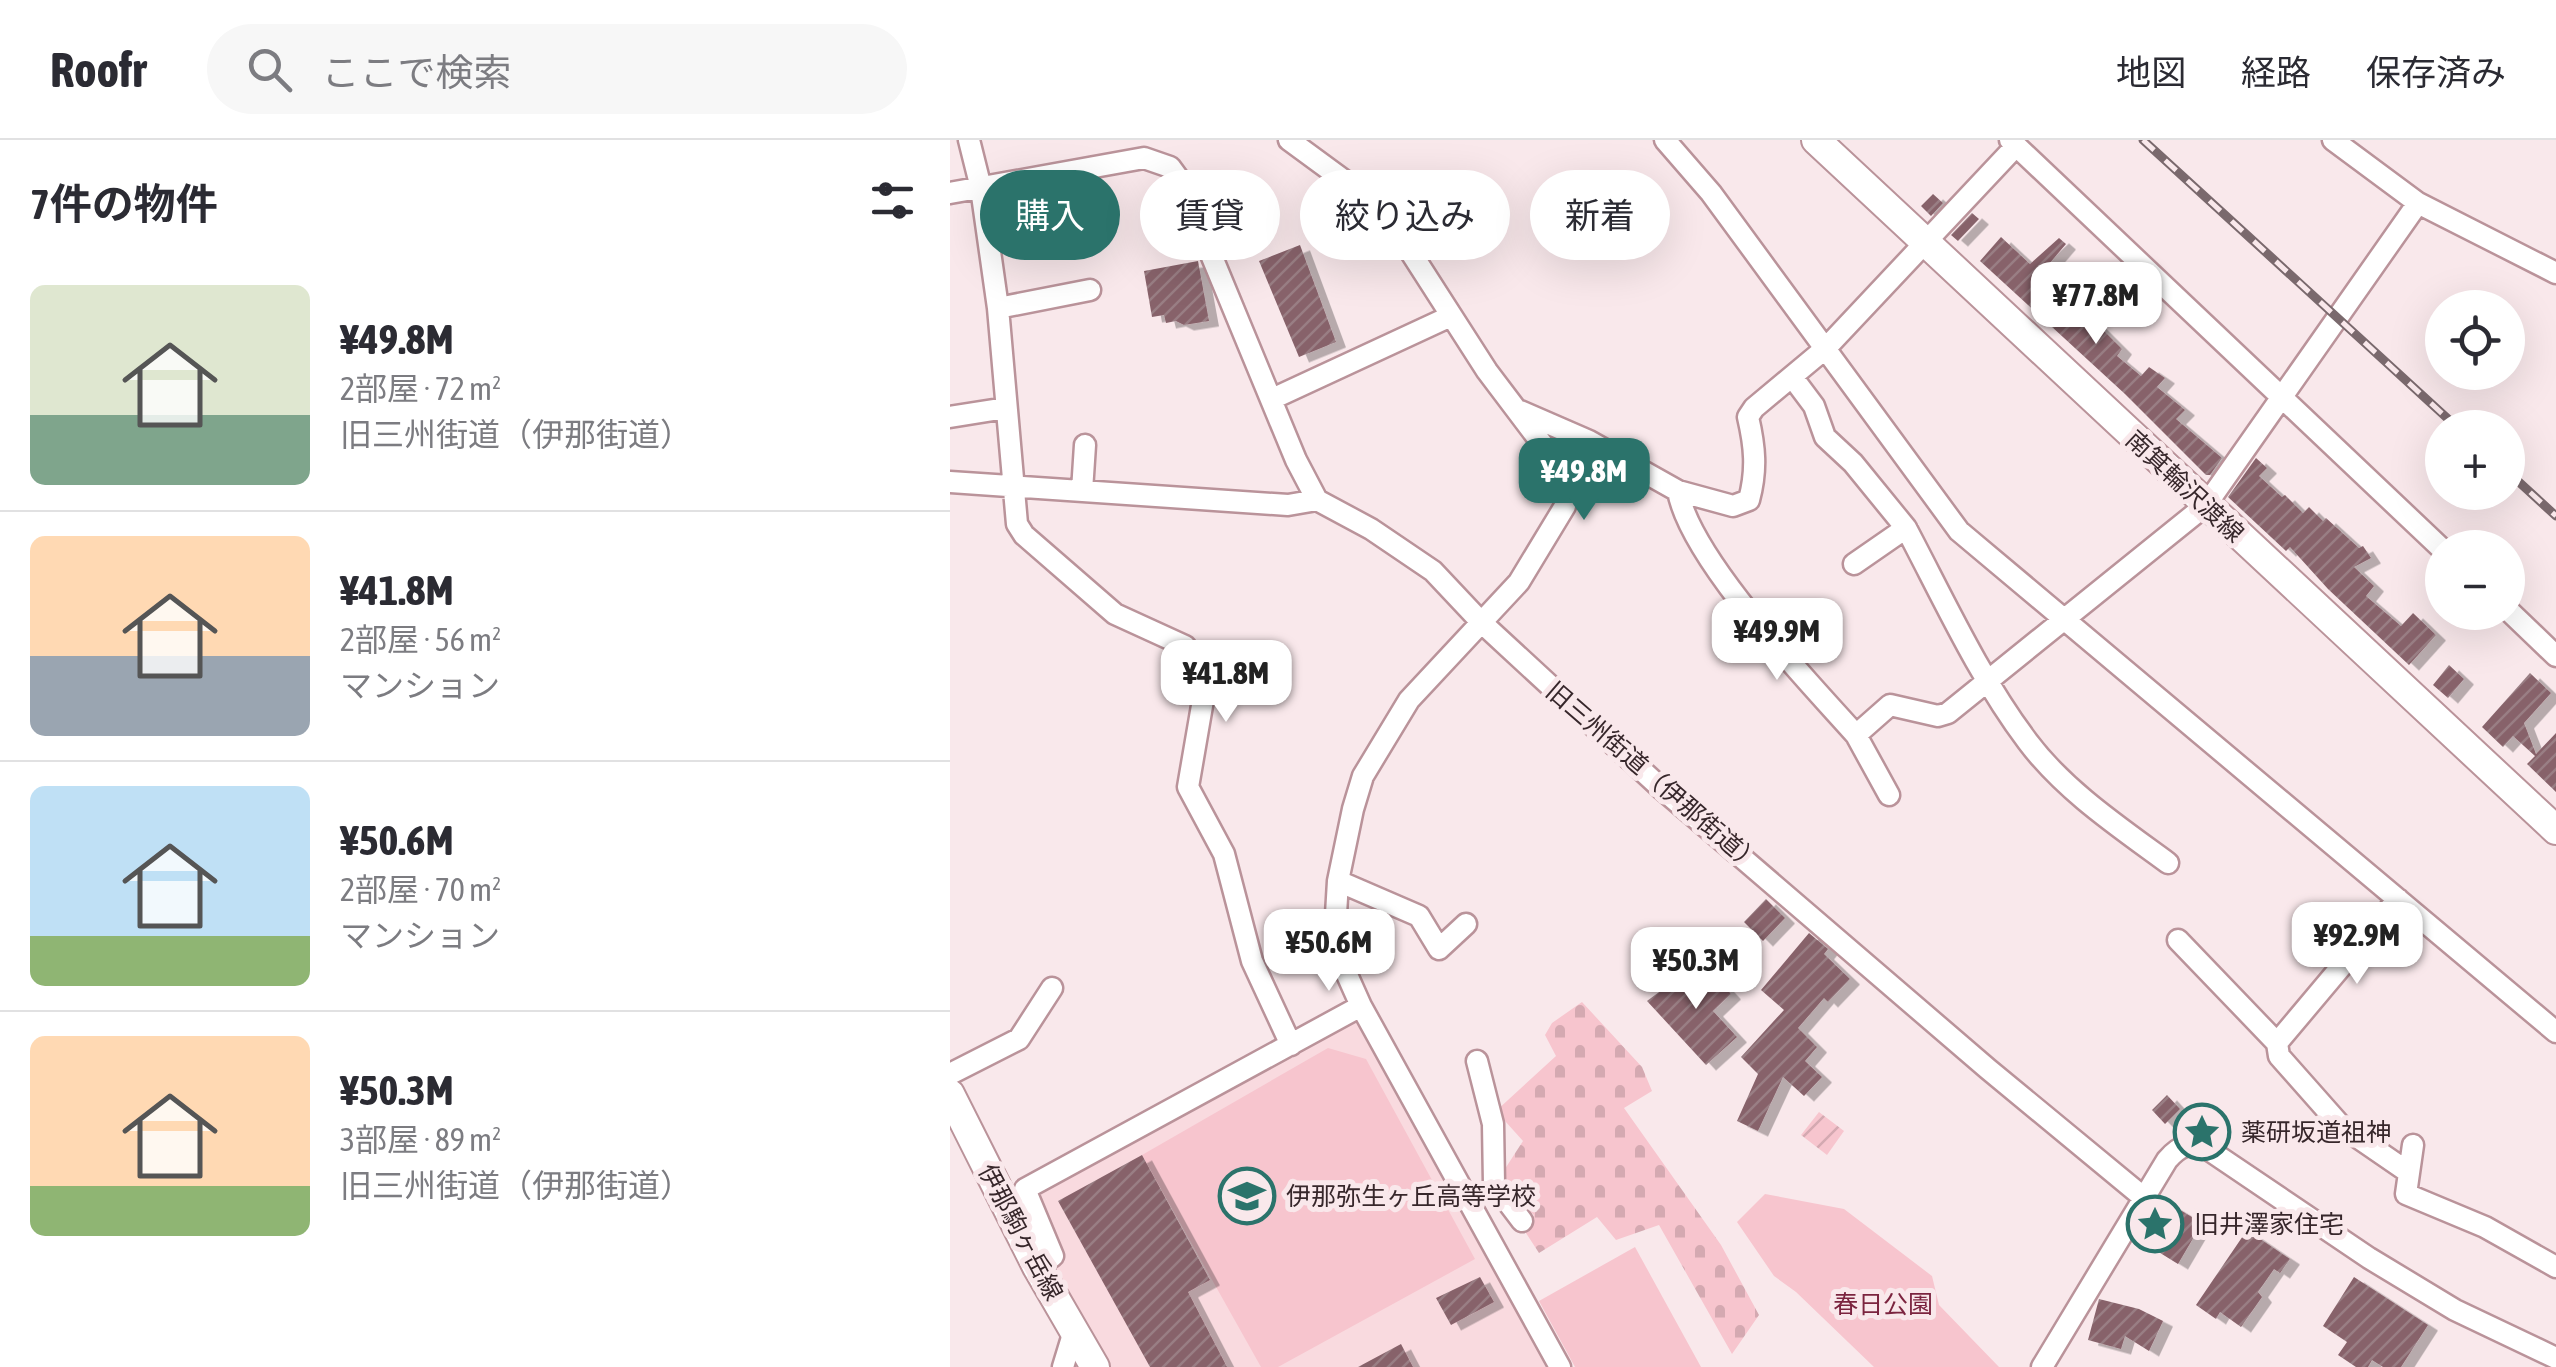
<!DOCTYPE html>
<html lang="ja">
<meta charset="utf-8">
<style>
:root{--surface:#fff;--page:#f7f7f7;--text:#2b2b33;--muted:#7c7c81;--line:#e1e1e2;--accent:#2b736b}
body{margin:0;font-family:"Asap Condensed","Noto Sans JP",sans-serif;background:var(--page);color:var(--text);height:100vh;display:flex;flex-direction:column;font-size:38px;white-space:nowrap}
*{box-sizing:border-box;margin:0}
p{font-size:32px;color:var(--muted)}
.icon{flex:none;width:55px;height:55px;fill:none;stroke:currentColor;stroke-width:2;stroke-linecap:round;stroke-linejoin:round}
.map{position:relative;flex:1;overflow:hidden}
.sheet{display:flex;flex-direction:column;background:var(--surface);width:950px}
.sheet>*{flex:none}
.top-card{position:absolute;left:30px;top:30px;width:950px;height:90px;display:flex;gap:20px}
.tools{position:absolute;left:1475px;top:150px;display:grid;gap:20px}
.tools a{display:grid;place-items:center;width:100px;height:100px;border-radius:50%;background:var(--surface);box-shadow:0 10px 40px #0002;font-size:50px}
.price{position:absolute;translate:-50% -85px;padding:0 22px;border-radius:20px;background:#fff;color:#222;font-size:32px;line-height:65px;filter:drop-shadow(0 2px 5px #0008)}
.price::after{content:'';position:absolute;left:50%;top:60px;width:30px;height:22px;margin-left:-15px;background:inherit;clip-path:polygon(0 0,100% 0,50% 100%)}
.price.on{background:var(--accent);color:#fff}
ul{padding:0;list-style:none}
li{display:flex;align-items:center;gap:30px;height:250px;padding:0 30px}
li+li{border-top:2px solid var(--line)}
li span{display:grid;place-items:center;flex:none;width:280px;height:200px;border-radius:15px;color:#555}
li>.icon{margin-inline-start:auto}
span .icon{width:120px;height:120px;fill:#fffc;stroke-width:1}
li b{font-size:42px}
h2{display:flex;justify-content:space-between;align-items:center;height:120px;padding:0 30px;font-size:42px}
.tag{padding:0 35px;border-radius:45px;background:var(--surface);box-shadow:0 10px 40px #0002;font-size:35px;line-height:90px}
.tag.on{background:var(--accent);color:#fff}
header{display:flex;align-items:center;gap:60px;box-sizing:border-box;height:140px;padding:0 50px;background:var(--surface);border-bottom:2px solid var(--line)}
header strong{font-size:48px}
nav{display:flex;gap:55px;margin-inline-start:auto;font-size:35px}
.search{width:700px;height:90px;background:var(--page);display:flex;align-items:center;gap:25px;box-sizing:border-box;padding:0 35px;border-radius:55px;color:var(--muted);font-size:38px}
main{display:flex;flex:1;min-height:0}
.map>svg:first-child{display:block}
.built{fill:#f9dadf}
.cemetery{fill:url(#cemetery-stones)}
.park{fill:#f7c5ce}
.garden{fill:url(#garden-furrows)}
.building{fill:url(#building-hatch);filter:url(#shadow)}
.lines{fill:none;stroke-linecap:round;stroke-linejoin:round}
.minor-casing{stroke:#ba939a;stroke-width:25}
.secondary-casing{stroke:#ba939a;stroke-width:32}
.minor{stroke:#fff;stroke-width:20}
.secondary{stroke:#fff;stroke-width:28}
.rail-casing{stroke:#7a696d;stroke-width:9}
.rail{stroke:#f9e8eb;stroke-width:5;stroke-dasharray:15;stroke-linecap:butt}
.labels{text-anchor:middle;stroke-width:10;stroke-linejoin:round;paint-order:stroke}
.street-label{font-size:25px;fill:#37272b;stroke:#f9e8eb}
.poi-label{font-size:25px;fill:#37272b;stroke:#f9e8eb;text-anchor:start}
.park-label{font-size:25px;fill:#7b243f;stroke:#f9e8eb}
</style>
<header>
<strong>Roofr</strong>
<div class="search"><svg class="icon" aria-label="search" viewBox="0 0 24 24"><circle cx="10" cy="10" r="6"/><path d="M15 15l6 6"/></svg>ここで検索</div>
<nav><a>地図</a><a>経路</a><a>保存済み</a></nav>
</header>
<main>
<section class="sheet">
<h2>7件の物件<svg class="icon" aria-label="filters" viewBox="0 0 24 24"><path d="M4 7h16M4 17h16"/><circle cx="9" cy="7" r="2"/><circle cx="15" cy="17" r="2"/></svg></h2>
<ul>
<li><span style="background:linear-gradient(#dfe7d0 65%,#7fa58c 0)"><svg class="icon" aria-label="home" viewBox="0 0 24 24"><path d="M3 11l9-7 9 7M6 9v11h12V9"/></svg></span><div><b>¥49.8M</b><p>2部屋 · 72 m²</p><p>旧三州街道（伊那街道）</p></div></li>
<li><span style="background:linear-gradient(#ffd9b3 60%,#9aa5b1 0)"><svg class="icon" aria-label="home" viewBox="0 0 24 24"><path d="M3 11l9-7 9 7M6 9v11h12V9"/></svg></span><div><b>¥41.8M</b><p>2部屋 · 56 m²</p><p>マンション</p></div></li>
<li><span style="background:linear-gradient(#bfe0f5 75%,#8fb573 0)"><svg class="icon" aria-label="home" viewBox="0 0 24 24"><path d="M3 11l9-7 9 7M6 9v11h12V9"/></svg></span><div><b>¥50.6M</b><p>2部屋 · 70 m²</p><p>マンション</p></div></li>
<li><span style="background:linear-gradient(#ffd9b3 75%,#8fb573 0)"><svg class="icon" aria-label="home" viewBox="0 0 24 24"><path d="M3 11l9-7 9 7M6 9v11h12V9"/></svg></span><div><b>¥50.3M</b><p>3部屋 · 89 m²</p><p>旧三州街道（伊那街道）</p></div></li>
</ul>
</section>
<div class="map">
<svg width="1606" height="1227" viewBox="0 0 1606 1227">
<defs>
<pattern id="cemetery-stones" width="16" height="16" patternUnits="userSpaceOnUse" patternTransform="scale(2.5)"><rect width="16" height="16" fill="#f7c5ce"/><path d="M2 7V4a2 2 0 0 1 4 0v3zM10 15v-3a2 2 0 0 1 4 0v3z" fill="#d4a9b1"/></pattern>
<pattern id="garden-furrows" width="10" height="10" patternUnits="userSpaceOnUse" patternTransform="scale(2.5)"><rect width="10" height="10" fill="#f7c5ce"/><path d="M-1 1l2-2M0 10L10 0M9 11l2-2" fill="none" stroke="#d4a9b1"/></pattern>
<pattern id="building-hatch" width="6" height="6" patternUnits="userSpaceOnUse" patternTransform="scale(2.5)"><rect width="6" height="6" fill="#87626a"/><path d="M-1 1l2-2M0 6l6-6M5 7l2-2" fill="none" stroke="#997e84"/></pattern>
<filter id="shadow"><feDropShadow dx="10" dy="5.5" stdDeviation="0" flood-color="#0004"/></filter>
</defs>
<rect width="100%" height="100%" fill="#f9e8eb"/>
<path class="built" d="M404 876 604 1227H160L104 1125 82 1050Z"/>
<path class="cemetery" d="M632 862 692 927 702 951 674 968 771 1105 809 1175 782 1214 709 1085 666 1100 647 1077 589 1113 574 1090 584 1075 557 1050 560 1044 551 1035 573 1001 546 971 606 916 595 895 602 883Z"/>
<path class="park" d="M378 908 416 919 525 1119 328 1227H311L192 1015Z
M815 1054 894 1069 982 1136 989 1165 1049 1227H924L846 1152 824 1136 787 1082Z
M685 1107 751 1227H625L589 1161Z"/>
<path class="garden" d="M869 972 894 991 877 1015 851 995Z"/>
<path class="building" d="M983 54 993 63 981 76 971 66Z
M1022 73 1029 79 1008 101 1001 95Z
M1051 97 1080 124 1109 98 1116 104 1093 131 1104 146 1098 153 1139 190 1146 183 1172 209 1167 216 1191 236 1199 227 1215 238 1207 247 1235 270 1226 279 1272 318 1260 335H1256L1175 254 1030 121Z
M350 105 386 202 349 217 309 121Z
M248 121 259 181 234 185 226 181 216 183 214 175 202 177 194 131Z
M1306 318 1317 328 1309 336 1332 357 1335 355 1353 373 1359 367 1373 381 1376 378 1409 408 1413 406 1421 418 1404 427 1424 446 1416 456 1451 486 1463 473 1486 495 1459 525 1378 449 1340 407 1336 411 1278 357Z
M1499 525 1514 539 1498 558 1483 545Z
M1580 533 1601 553 1574 583 1586 614 1606 593V652L1577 624 1585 616 1563 596 1553 607 1532 587Z
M816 759 835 778 813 801 794 782Z
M859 793 878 809 874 814 900 839 878 862 874 858 848 888 867 907 855 921 872 937 854 956 833 937 808 991 787 981 808 934 791 917 834 870 811 850Z
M754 824 781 854 763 871 787 897 756 925 697 861 744 826Z
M1217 955 1230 969 1215 984 1202 970Z
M192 1015 260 1140 238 1152 277 1227H200L108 1061Z
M1210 1058 1252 1083 1228 1124 1186 1098Z
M1297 1090 1340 1119 1330 1133 1324 1129 1308 1152 1312 1157 1291 1187 1270 1172 1266 1179 1246 1165Z
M530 1137 544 1162 501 1185 486 1158Z
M1404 1137 1478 1185 1451 1227H1433L1422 1220 1418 1227H1406L1388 1215 1397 1202 1373 1186Z
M1149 1159 1189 1169 1213 1181 1199 1211 1175 1196 1171 1209 1138 1200Z
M451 1204 463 1227H408Z"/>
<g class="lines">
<g class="minor-casing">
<path id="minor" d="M19 0 31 48 48 168 67 384 74 395 165 474 235 506 245 521 252 537 253 560 238 647 274 714 302 821 341 905
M339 0 433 69 537 231 599 313 617 351 615 366 569 442 459 560 413 636 403 669 388 741 385 791 390 819 411 866 610 1227
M715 0 761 53 1009 391 1606 892
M1060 0 1492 409
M1383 0 1468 63 1606 133
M0 53 194 18 220 27 231 42 346 320 367 360 421 389 483 431 531 482 712 649 1038 929 1193 1057
M48 168 140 150
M843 238 864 266 875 297 903 323 956 388
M322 259 501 176
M570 271 639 301 728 351C740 419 857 540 906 595L940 565 988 576 998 573 1256 365 1468 63
M0 277 56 268
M0 342 338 365 367 360
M132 351 135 305
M728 351 783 366 799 360C807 330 805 307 798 277L804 268 876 208 1066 6
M904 424 956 388C994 460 1029 537 1078 602 1115 651 1169 687 1218 723
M1558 470 1606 516
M906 595 939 655
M388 741 469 776 489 809 516 784
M1228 800 1327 903 1329 916 1391 986 1458 1032
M1327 903 1448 759
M527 921 543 984 544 1044 572 1081
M0 934 69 899 102 848
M1463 1005 1456 1054 1535 1087 1606 1127
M87 1127 103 1116 75 1049 411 866
M113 1227 124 1191
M1092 1227 1217 1020C1230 1005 1240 1001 1259 1010L1419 1118 1505 1170 1606 1218"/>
</g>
<g class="secondary-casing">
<path id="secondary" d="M866 0 1606 690
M0 954 87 1127 145 1227"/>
</g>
<use href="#minor" class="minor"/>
<use href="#secondary" class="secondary"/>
<g class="rail-casing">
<path id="rail" d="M1193 0 1508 288
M1558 332 1606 376"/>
</g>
<use href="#rail" class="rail"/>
</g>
<defs>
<g id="sight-ring" transform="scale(2.875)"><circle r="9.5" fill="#f9e8eb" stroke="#2b736b" stroke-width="1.5"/><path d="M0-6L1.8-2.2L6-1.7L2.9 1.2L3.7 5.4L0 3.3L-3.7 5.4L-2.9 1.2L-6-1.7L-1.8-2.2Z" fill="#2b736b"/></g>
<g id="school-ring" transform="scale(2.875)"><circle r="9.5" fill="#f9e8eb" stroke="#2b736b" stroke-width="1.5"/><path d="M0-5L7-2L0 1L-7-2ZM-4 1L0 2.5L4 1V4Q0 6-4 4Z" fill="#2b736b"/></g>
</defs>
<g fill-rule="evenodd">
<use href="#sight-ring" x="1252" y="992"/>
<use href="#school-ring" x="297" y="1056"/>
<use href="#sight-ring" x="1205" y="1084"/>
</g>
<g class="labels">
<g class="street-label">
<text transform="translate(1235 346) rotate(43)" y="9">南箕輪沢渡線</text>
<text transform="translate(704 637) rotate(41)" y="9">旧三州街道（伊那街道）</text>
<text transform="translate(71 1092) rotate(62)" y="9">伊那駒ヶ岳線</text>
</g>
<g class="poi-label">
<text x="1291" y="1001">薬研坂道祖神</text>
<text x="336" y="1065">伊那弥生ヶ丘高等学校</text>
<text x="1244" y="1093">旧井澤家住宅</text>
</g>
<g class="park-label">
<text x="933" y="1173">春日公園</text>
</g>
</g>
</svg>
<div class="tools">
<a><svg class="icon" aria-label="locate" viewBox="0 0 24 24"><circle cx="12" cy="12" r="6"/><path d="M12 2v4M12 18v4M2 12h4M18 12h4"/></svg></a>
<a>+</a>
<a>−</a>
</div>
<b class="price" style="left:1146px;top:207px">¥77.8M</b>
<b class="price on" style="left:634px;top:383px">¥49.8M</b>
<b class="price" style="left:827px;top:543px">¥49.9M</b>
<b class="price" style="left:276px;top:585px">¥41.8M</b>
<b class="price" style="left:1407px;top:847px">¥92.9M</b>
<b class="price" style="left:379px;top:854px">¥50.6M</b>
<b class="price" style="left:746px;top:872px">¥50.3M</b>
<div class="top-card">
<a class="tag on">購入</a>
<a class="tag">賃貸</a>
<a class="tag">絞り込み</a>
<a class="tag">新着</a>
</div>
</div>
</main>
